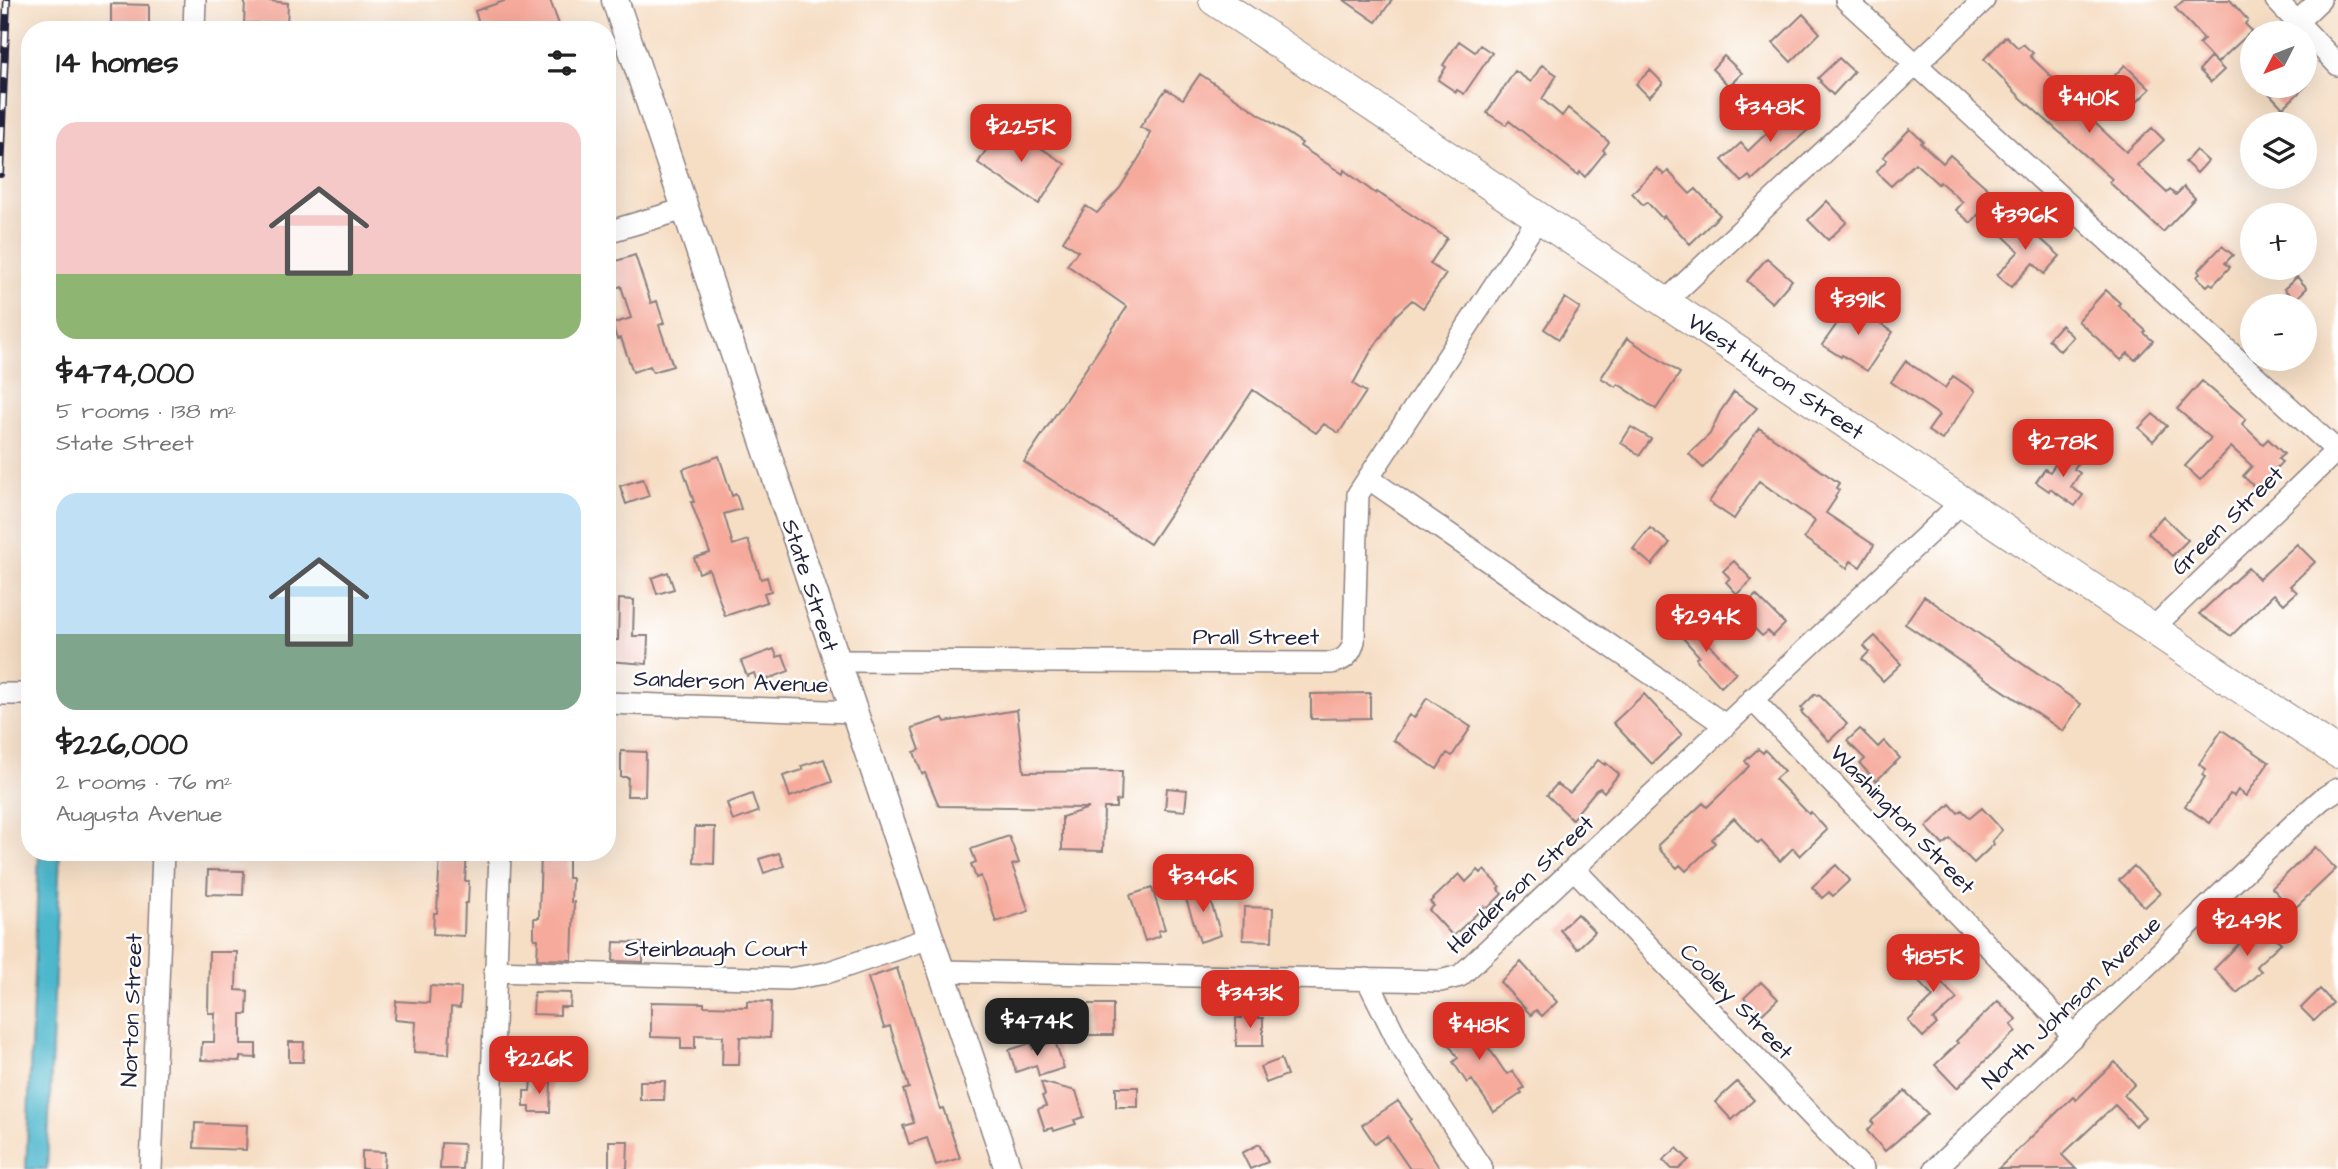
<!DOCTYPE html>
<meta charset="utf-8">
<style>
:root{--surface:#fff;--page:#f6f6f6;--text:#222;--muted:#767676;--accent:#d93025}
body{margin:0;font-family:"Architects Daughter",sans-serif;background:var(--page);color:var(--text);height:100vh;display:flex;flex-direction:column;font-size:26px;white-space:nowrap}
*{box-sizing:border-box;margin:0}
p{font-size:23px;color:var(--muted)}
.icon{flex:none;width:38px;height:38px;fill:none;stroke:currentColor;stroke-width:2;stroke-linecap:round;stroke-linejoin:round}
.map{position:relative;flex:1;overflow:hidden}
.details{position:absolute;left:21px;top:21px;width:595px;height:840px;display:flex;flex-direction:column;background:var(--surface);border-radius:28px;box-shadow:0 7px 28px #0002}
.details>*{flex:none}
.needle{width:46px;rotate:228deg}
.fabs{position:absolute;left:2240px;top:21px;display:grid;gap:14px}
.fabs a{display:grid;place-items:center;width:77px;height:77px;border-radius:50%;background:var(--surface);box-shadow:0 7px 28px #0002;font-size:35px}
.price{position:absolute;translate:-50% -60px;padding:0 16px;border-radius:14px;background:var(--accent);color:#fff;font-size:23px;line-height:46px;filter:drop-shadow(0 2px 4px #0008)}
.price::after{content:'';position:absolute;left:50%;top:42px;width:21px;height:16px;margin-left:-10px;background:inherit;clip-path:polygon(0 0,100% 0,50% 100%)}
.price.active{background:#222;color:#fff}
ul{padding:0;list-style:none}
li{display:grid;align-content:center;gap:14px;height:371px;padding:0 35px}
li span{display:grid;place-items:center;height:217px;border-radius:21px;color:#555}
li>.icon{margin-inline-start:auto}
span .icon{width:126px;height:126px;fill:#fffc;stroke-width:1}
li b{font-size:30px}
h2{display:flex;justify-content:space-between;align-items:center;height:84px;padding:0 35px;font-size:30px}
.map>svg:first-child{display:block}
.water{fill:#4eb7cc;stroke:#386c84;stroke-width:2}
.building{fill:#f6aa9b}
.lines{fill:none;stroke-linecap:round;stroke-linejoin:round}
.minor-casing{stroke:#8c8080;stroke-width:24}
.major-casing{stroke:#8c8080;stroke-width:29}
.highway-casing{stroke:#8c8080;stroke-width:32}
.minor{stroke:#fff;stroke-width:21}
.major{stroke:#fff;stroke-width:26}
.highway{stroke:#fff;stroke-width:30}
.rail-casing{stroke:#22223b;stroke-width:8}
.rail{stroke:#fff;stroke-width:5;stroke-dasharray:16;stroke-linecap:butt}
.labels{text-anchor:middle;stroke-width:5;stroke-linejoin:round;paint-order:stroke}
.street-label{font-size:23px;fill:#22223b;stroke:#fff}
</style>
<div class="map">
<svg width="2338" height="1169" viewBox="0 0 2338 1169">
<rect width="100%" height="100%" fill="#fff"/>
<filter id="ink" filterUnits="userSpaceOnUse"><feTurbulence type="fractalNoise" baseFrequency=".0143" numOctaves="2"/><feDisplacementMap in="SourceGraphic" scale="14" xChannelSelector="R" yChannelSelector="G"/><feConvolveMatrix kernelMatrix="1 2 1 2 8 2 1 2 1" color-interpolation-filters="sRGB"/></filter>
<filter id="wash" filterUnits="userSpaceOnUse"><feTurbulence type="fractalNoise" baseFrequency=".00686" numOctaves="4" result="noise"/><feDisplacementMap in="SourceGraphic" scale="28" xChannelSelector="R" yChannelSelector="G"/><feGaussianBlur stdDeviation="1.57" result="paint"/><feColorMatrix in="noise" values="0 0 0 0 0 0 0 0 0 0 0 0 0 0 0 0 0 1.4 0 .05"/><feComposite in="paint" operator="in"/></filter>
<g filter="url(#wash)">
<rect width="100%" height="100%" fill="#f6dec5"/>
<path class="water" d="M39 852H60L47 1169H26Z"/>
<g id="blocks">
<path class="building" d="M260 0 288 3 287 25 275 24V30H257L258 23H244L245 1Z
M507 0H550L561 30H481L475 11Z
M1344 0H1392L1376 22Z
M2184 0H2230L2248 20 2245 24 2252 31 2217 63 2199 44 2204 39 2175 8Z
M111 4 149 5V30L111 29Z
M1803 14 1820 33 1791 62 1773 43Z
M2006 36 2018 48 2023 44 2033 53 2030 56 2056 81 2053 84 2126 152 2152 128 2164 140 2137 165 2167 193 2170 190 2176 195 2184 187 2195 198 2163 232 2109 182 2112 179 2020 97 1984 59Z
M1459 41 1475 52 1480 45 1492 53 1464 94 1457 90 1456 92 1438 80 1446 67 1443 65Z
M1724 56 1742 73 1729 86 1712 69Z
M2211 57 2224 70 2211 82 2199 70Z
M1839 58 1854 72 1833 95 1820 82 1821 81 1818 78Z
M1542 65 1557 75 1542 99 1562 116 1568 108 1609 142 1603 150 1605 152 1585 177 1580 172 1578 175 1509 121 1506 125 1487 113 1515 71 1531 82Z
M2125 65 2150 89 2137 102 2126 92 2129 89 2115 75Z
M1650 70 1663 83 1649 97 1636 84Z
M1200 74 1302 143 1300 146 1343 174 1344 170 1376 194 1377 192 1447 238 1430 264 1446 274 1423 308 1412 300 1395 316 1370 353 1353 384 1366 392 1339 433 1324 424 1316 433 1253 390 1150 544 1024 462 1127 307 1067 265 1078 251 1063 241 1086 206 1097 213 1120 188 1142 153 1150 132 1140 127 1166 89 1183 99Z
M2262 86H2306L2283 108Z
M1799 102 1818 121 1752 180 1749 176 1742 182 1722 160 1741 143 1748 151Z
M1003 123 1065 164 1039 204 978 163Z
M1910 129 1923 141 1921 143 1943 163 1950 155 1995 195 1971 223 1956 210 1963 202 1940 182 1938 184 1915 163 1891 186 1876 172 1887 160 1883 157Z
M2196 150 2208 161 2197 173 2185 162Z
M1657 168 1664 175 1668 171 1690 194 1696 189 1720 215 1690 244 1664 216 1662 218 1647 202 1643 205 1632 193Z
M1827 201 1847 222 1828 240 1808 220Z
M2015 216 2060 256 2044 274 2033 263 2011 287 1997 275 2019 251 2000 233Z
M2222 246 2233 255 2225 263 2230 267 2213 285 2210 283 2207 286 2197 277 2200 273 2198 271Z
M635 255 651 303 657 301 659 308 664 323 659 325 673 366 653 372 650 366 633 372 621 338 617 339 612 324 631 318 621 286 607 291V264Z
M1767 258 1792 280 1772 303 1747 281Z
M2297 277 2307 288 2295 300 2284 289Z
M2106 290 2120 303 2118 305 2146 331 2144 333 2153 341 2135 360 2128 353 2121 360 2078 321Z
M1565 298 1580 308 1559 339 1544 329Z
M1853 301 1867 310 1865 313 1893 332 1867 371 1842 355 1841 357 1822 345Z
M2061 325 2073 337 2060 351 2048 339Z
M1627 338 1680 373 1656 409 1618 384 1616 387 1601 378Z
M1906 361 1945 388 1953 376 1975 391 1942 440 1928 431 1939 415 1891 382Z
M2202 381 2246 419 2242 424 2263 444 2268 439 2284 454 2278 459 2282 462 2257 489 2243 476 2252 466 2231 447 2200 480 2185 466 2211 438 2177 409Z
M1734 392 1757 408 1703 468 1689 454 1710 434 1720 412Z
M2153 414 2167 426 2153 441 2139 428Z
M1631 427 1651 439 1640 455 1621 443Z
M1759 428 1839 483 1836 488 1839 490 1835 497 1836 498 1826 513 1874 545 1860 567 1851 561 1847 568 1804 538 1815 521 1759 481 1734 519 1709 502Z
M2069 452 2080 460 2074 469 2080 473 2071 487 2083 495 2075 506 2050 489 2049 491 2036 482 2045 469 2050 472 2059 459 2062 461Z
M719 456 732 496 736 494 741 509 724 514 733 545 748 540 761 579 767 577 771 591 764 593 767 602 725 616 709 569 699 573 694 558 710 553 691 502H694L683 469Z
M643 479 649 496 626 504 620 486Z
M2163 516 2188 540 2172 556 2148 533Z
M1650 528 1670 543 1652 565 1633 549Z
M2297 544 2315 562 2290 586 2297 592 2284 604 2274 594 2231 636 2199 614 2248 568 2259 579Z
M1734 561 1752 580 1737 594 1726 582 1730 578 1723 571Z
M668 572 674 589 657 594 652 578Z
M1756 595 1785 624 1773 636 1768 631 1762 636 1741 615 1747 609 1744 606Z
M1924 596 2081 704 2063 731 1905 624Z
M619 599 634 600 633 636H648L647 664 607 661V640H618Z
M1688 618 1704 637 1703 638 1736 673 1721 687 1699 663 1696 658 1699 656 1675 629Z
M1875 636 1901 664 1883 681 1862 659 1869 652 1864 646Z
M774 649 777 657 783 655 789 671 763 681 762 677 756 679 754 673 747 676 741 661Z
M1370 693V718L1311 719V694Z
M1644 694 1682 735 1652 764 1613 723Z
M1815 694 1817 696 1819 695 1847 724 1829 741 1801 712 1803 710 1801 708Z
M1427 698 1471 727 1452 756 1447 753 1437 769 1393 740 1409 715 1414 718Z
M1017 710 1024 772 1122 771 1121 800 1116 801V808H1104L1103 851 1062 850V817L1089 808 939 806 925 773 922 774 914 752 920 750 912 728 943 718 945 722Z
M1860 729 1878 747 1884 741 1900 758 1876 781 1860 764 1865 759 1847 741Z
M2222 730 2269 762 2246 796 2238 790 2234 796 2230 794 2210 823 2185 806 2205 777 2202 775 2206 769 2199 764Z
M1758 749 1763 753 1765 750 1784 771 1775 779 1809 814 1811 812 1827 830 1800 856 1793 848 1780 861 1761 841 1758 844 1734 818 1712 839 1715 843 1686 871 1680 865 1677 868 1659 849 1660 848 1658 845 1703 803 1707 807 1743 773 1749 766 1745 761Z
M621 751 646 752 645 796H627L628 777H621Z
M824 759 832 782 790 797 783 776 803 770 801 766Z
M1598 760 1605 765 1606 763 1619 774 1604 792 1600 788 1596 790 1572 819 1547 795 1557 784 1570 793Z
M1167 788 1187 790 1185 811 1165 809Z
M752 794 758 812 733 821 727 803Z
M1950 804 1958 813 1962 810 1970 818 1982 808 2002 830 1992 841 1994 844 1974 863 1950 839 1943 845 1926 827Z
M695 827H715L714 864 694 863Z
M1009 836 1019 863 1012 865 1029 911 996 922 981 876 976 878 971 864 976 862 971 849Z
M2315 847 2336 869 2293 910 2272 888Z
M440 852H467L465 881H469L468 903H465L464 936 433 934 434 913H437Z
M541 852H568V878H572L571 902H574L572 960 537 959 538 939H534V918H539Z
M779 853 784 866 764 873 759 859Z
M1836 865 1850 880 1833 896 1829 892 1822 898 1812 887Z
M2134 866 2160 893 2145 907 2119 880Z
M208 870 244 871 243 895 207 894Z
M1478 870 1481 873 1484 870 1500 887 1498 889 1502 894 1488 908 1485 906 1453 936 1429 910 1434 906 1430 902 1459 874 1466 882Z
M1206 886 1221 935 1200 942 1184 893Z
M1152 888 1165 929 1158 931 1160 936 1145 941 1130 895Z
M1244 907 1273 908 1272 941 1243 940Z
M1577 914 1595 932 1577 949 1560 930Z
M2261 922 2281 943 2256 966 2261 971 2237 993 2214 969Z
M614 942 643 943V962L613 961Z
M209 952H237L236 990 248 991 247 1014H241V1044H256V1058L240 1057V1061L201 1060 202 1042H214L215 1013H208Z
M1941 952 1954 967 1940 981 1957 999 1933 1020 1937 1024 1923 1037 1908 1021 1933 997 1914 977Z
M1521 962 1557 1002 1542 1016 1536 1010 1531 1015 1500 982Z
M897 968 940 1109 943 1108 960 1158 936 1165 927 1138 909 1144 903 1126 914 1123 903 1090 909 1088 890 1026 884 1028 868 978Z
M1761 982 1778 999 1757 1019 1742 1004 1746 1000 1744 998Z
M430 986 461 988 460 1008 451 1007 449 1054 414 1052 416 1022 395 1020 396 1001 429 1003Z
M2320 989 2333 1003 2314 1021 2301 1008Z
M534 992 571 993 570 1007H560V1015L533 1014Z
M747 1001 771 1002 770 1038 740 1037 739 1065H722L723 1036 695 1035V1049H681V1038L651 1037V1002L704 1003V1006L747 1007Z
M1998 1001 2017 1020 2011 1025 2016 1031 1957 1088 1935 1065 1958 1043 1956 1041Z
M1088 1004H1113V1035H1088Z
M1463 1010 1505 1072 1508 1074 1513 1071 1524 1088 1520 1090 1522 1093 1494 1112 1472 1080 1467 1083 1453 1062 1458 1058 1437 1027Z
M1241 1011H1258V1018H1263V1046H1236V1018H1241Z
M1055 1041 1064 1068 1039 1076 1036 1065 1016 1072 1009 1050 1031 1043 1033 1049Z
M289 1042H304L303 1062H289Z
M1281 1059 1287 1075 1266 1083 1260 1067Z
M2115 1062 2135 1084 2124 1095 2145 1117 2135 1126 2115 1105 2062 1155 2076 1169H1998L2073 1097 2076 1100Z
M531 1079H551L550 1112H530V1107H524V1091H530Z
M640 1081H665L664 1100H640Z
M1041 1082 1076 1091 1084 1117 1074 1120 1076 1124 1054 1131 1053 1128 1045 1130 1038 1109 1046 1106 1042 1096 1045 1095Z
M1737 1082 1754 1100 1732 1120 1715 1102Z
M1116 1087H1138V1107H1116Z
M1905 1091 1928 1114 1885 1151 1867 1131 1874 1124 1871 1121Z
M1398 1101 1411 1119 1409 1121 1440 1169H1410L1387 1136 1375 1144 1362 1125Z
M195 1123 247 1125 246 1150 194 1148Z
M609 1141H628L627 1169H609Z
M441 1143 464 1144 462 1169H440Z
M1259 1144 1268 1162 1250 1169 1242 1153Z
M1677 1148 1689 1160 1679 1169H1672L1663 1160Z
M362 1151 385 1152 384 1169H362Z"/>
</g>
</g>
<g filter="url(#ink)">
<use href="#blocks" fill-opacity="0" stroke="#8c8080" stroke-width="2"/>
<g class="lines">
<g class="minor-casing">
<path id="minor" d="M1846 0 2336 450
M2276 0 2338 65
M2297 22 2320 0
M194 30 195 0
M607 232 685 209
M1665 302 1984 0
M1368 478 1725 725
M2153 628 2338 449
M837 661 1331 663C1344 661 1351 654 1354 641L1358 494 1539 217
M0 694H30
M1752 699 2074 1036
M607 703 853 712
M1574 869 1863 1169
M495 971 789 979 826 973 930 938
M941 971 1440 981 1460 976 1963 501
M1367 979 1400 1045 1482 1169
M151 1169 163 852
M489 1169 500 852
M1935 1169 2295 823 2322 799 2338 789"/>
</g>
<g class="major-casing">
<path id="major" d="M615 0 1008 1169"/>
</g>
<g class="highway-casing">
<path id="highway" d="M1214 0 2338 753"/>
</g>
<use href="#minor" class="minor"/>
<use href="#major" class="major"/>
<use href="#highway" class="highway"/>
<g class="rail-casing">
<path id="rail" d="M0 174 7 0"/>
</g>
<use href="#rail" class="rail"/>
</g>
</g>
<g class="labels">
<g class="street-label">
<text transform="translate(1776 376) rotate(34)" y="8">West Huron Street</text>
<text transform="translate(2227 520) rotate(-44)" y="8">Green Street</text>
<text transform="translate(811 585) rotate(72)" y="8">State Street</text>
<text x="1256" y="644">Prall Street</text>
<text transform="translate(731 681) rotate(2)" y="8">Sanderson Avenue</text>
<text transform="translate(1903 819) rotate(46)" y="8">Washington Street</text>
<text transform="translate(1520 884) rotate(-43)" y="8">Henderson Street</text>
<text x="716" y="956">Steinbaugh Court</text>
<text transform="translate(1737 1001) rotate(46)" y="8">Cooley Street</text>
<text transform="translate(2071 1002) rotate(-44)" y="8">North Johnson Avenue</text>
<text transform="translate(131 1010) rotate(-88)" y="8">Norton Street</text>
</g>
</g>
</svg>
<div class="fabs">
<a><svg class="needle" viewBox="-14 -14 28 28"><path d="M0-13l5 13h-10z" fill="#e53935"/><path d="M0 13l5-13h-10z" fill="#767676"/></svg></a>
<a><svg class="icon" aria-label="layers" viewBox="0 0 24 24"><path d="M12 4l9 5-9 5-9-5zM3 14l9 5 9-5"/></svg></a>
<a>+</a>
<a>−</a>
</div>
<b class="price" style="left:2089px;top:135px">$410K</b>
<b class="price" style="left:1770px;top:144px">$348K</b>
<b class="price" style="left:1021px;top:164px">$225K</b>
<b class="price" style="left:2025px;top:252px">$396K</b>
<b class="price" style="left:1858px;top:337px">$391K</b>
<b class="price" style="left:2063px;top:479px">$278K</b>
<b class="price" style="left:1706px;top:654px">$294K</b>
<b class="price" style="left:1203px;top:914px">$346K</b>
<b class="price" style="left:2247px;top:958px">$249K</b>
<b class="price" style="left:1933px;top:994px">$185K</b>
<b class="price" style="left:1250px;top:1030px">$343K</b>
<b class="price active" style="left:1037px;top:1058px">$474K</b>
<b class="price" style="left:1479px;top:1062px">$418K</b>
<b class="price" style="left:539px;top:1096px">$226K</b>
<section class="details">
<h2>14 homes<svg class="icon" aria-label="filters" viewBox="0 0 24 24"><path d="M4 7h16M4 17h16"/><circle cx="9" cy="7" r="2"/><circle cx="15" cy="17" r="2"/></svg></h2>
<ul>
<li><span style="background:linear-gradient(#f6c9c9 70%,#8fb573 0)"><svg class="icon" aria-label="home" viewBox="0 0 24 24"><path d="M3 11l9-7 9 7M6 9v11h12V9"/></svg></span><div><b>$474,000</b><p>5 rooms · 138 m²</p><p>State Street</p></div></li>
<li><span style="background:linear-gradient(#bfe0f5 65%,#7fa58c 0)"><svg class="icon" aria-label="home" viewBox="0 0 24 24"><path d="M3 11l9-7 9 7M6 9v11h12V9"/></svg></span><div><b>$226,000</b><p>2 rooms · 76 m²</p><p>Augusta Avenue</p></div></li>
</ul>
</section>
</div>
